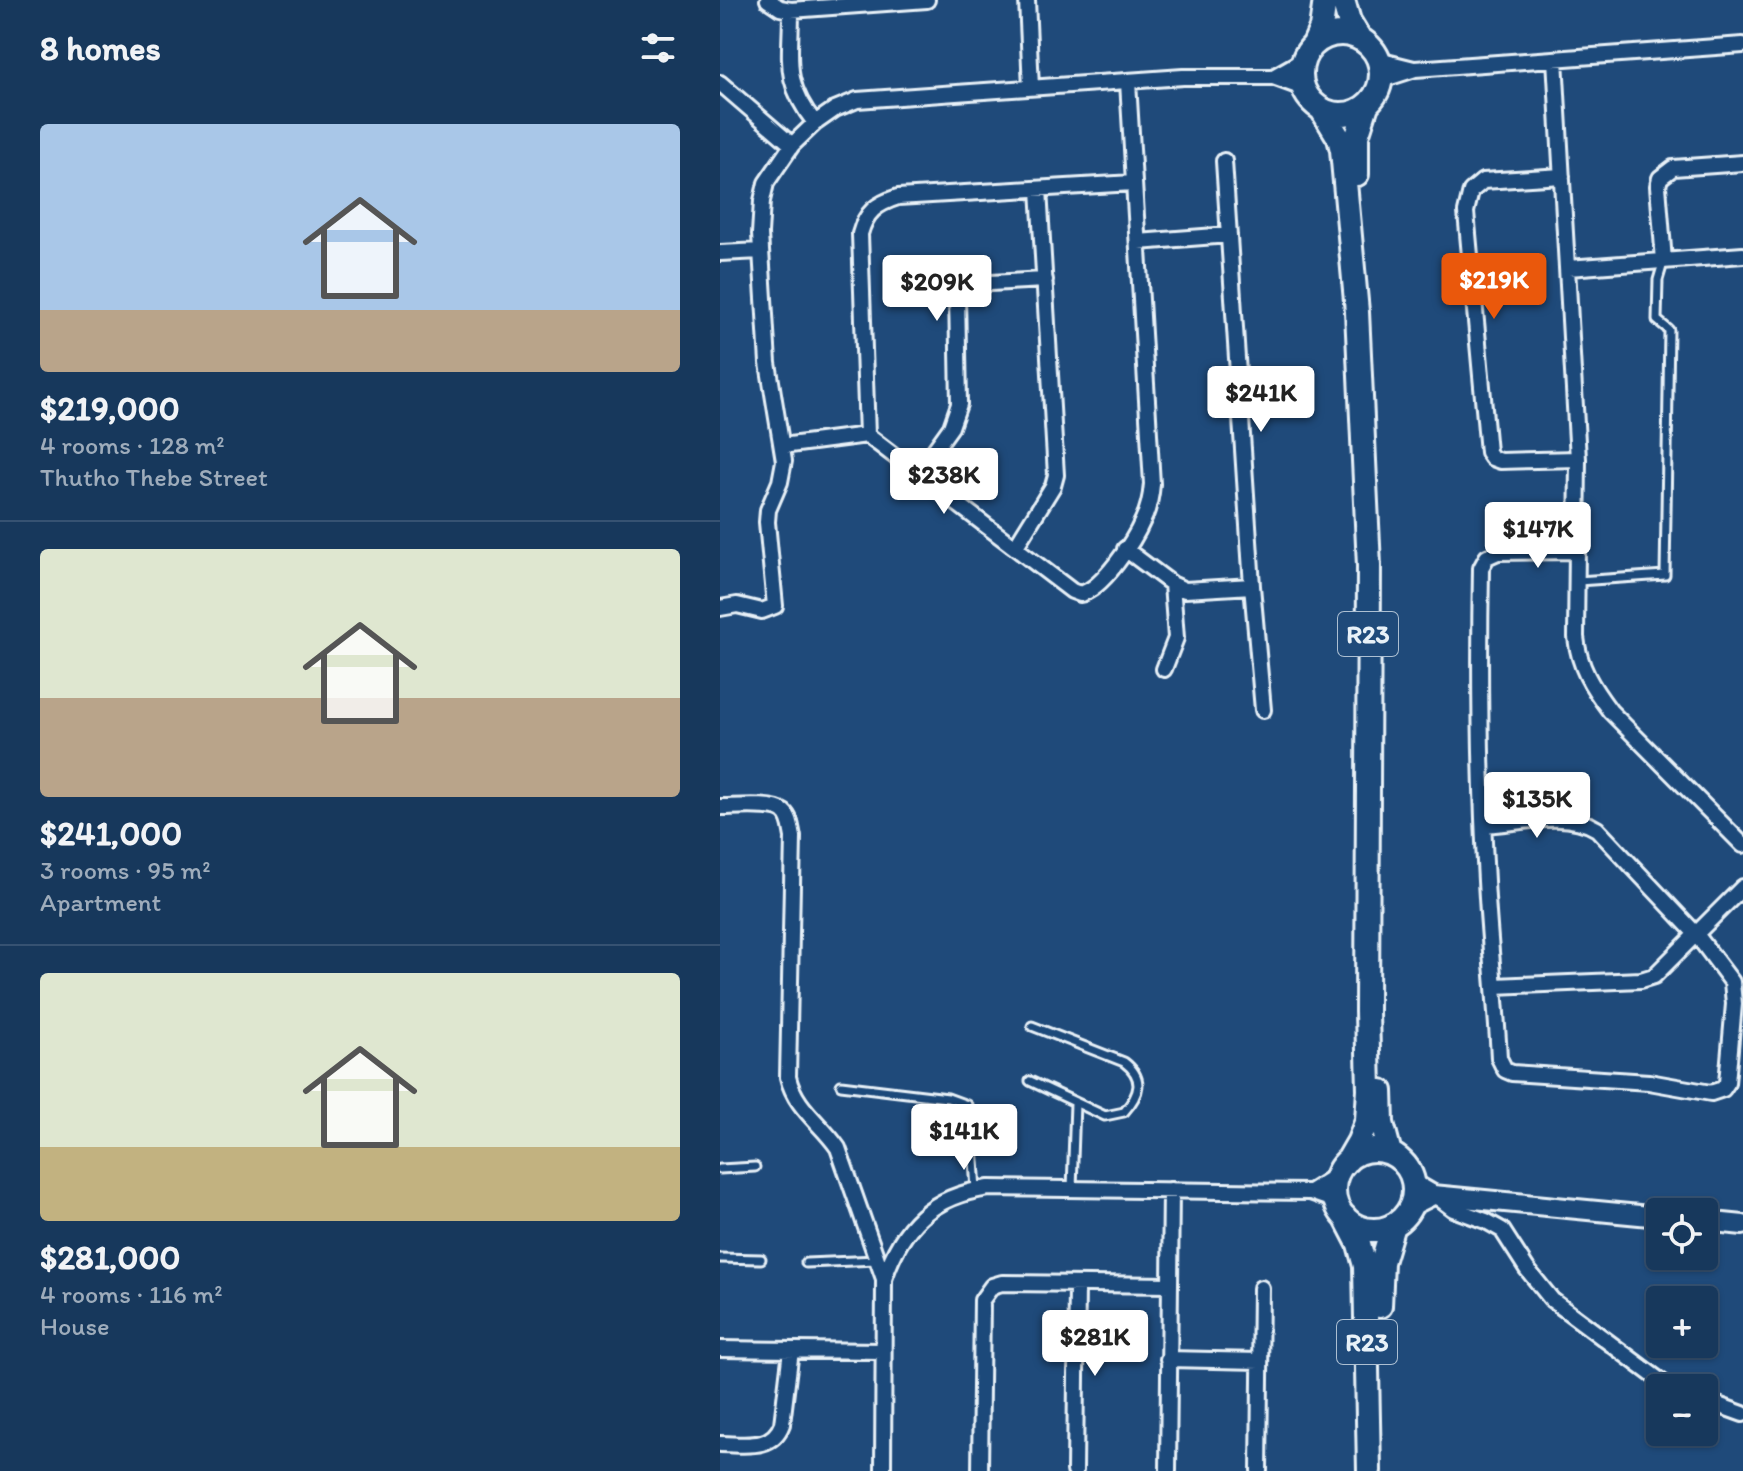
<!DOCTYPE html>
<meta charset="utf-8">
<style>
:root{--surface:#17385c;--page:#244365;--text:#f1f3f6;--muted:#9eacbb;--line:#365272;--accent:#ea580c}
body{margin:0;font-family:Itim,sans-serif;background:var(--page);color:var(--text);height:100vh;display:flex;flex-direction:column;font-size:30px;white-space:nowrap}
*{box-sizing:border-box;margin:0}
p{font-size:26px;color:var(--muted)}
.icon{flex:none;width:44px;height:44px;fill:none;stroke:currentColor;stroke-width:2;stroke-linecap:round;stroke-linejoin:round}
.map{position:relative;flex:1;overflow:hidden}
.sheet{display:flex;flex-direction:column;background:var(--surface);width:720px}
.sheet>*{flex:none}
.buttons{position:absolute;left:926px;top:1198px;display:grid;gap:16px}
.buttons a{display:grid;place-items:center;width:72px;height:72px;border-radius:8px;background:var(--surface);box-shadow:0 2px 6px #0004,0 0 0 2px var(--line);font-size:40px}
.price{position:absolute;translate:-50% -68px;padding:0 18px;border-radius:8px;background:#fff;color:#222;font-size:26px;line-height:52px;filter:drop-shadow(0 2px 4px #0008)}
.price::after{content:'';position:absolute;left:50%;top:48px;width:24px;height:18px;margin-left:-12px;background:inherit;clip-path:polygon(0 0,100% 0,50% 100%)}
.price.current{background:var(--accent);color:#fff}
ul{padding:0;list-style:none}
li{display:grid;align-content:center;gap:16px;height:424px;padding:0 40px}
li+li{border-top:2px solid var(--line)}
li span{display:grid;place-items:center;height:248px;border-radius:8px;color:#555}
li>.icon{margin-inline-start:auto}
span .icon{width:144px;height:144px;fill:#fffc;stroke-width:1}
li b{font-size:34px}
h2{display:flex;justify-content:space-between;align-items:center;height:96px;padding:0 40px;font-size:34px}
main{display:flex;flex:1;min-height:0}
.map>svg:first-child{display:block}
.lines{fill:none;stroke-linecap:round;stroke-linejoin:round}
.service-casing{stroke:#e8f1f8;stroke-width:13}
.minor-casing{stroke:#e8f1f8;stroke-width:20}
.tertiary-casing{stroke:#e8f1f8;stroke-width:24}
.primary-casing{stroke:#e8f1f8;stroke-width:28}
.service{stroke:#1f4a7a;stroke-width:7}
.minor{stroke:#1f4a7a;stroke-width:14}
.tertiary{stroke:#1f4a7a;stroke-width:18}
.primary{stroke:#1f4a7a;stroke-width:22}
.labels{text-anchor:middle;stroke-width:6;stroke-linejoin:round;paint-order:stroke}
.shield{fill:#1f4a7a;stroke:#acbfd2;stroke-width:2}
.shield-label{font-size:26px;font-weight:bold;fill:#e8f1f8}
</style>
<main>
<section class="sheet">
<h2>8 homes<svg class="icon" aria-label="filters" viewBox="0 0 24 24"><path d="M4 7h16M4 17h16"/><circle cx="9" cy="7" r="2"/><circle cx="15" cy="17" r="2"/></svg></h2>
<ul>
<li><span style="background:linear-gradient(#a9c7e8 75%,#b9a48a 0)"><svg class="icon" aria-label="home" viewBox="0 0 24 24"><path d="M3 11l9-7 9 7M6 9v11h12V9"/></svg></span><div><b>$219,000</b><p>4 rooms · 128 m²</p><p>Thutho Thebe Street</p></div></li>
<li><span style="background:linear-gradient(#dfe7d0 60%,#b9a48a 0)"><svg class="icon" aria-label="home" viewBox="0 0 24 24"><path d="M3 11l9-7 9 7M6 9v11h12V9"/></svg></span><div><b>$241,000</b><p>3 rooms · 95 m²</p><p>Apartment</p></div></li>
<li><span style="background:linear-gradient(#dfe7d0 70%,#c2b280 0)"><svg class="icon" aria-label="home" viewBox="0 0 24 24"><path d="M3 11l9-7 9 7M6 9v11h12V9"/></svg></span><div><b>$281,000</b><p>4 rooms · 116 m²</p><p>House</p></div></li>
</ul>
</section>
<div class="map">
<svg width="1023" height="1471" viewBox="0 0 1023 1471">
<rect width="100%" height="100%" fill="#1f4a7a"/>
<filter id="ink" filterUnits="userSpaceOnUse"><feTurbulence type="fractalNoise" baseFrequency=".0125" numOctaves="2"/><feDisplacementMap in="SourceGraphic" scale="16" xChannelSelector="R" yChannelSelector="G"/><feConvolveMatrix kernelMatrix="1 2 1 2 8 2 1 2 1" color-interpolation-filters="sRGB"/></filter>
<g filter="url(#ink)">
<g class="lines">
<g class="service-casing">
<path id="service" d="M858 581 945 575 949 330 937 320 938 280 943 263
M310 1081 385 1116 404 1112C420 1094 425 1078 404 1062L312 1026
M121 1085 228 1098 247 1105 251 1115 256 1190
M0 1169 35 1167
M352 1189 355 1103
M0 1258 41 1259
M86 1263 157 1260"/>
</g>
<g class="minor-casing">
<path id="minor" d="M48 0 60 8 71 10 207 0
M307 0 311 88
M71 10C71 60 62 81 95 123
M835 59 858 459 856 637C859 667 872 687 890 711L1023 845
M658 60 694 69
M553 77 583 60
M661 80 695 69 1023 45
M0 83 72 145
M504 161 532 586 543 710
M842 176 763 181 751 191 746 212 768 452 772 458 780 461 858 459
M418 242 509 235
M0 253 41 251
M944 261 938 186 940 178 953 168 1023 163
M848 268 1023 255
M147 435 140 234C146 212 156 204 178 197L413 183
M62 446 147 435 352 591 360 594C382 590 414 541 423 520 429 508 431 496 432 484L408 82
M198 473 231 427 239 404 237 294 243 288 252 284 325 280
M296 546 333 486 336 475 319 189
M405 549 452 584 465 590 532 586
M0 608 17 605 42 611 55 606 47 522 48 510 60 482 64 461 48 363 40 234 42 201 46 183 72 145 95 123 115 109 137 100 463 77H553L583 88
M444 669 456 638 452 584
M0 807C15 807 53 803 64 812 71 818 71 829 73 837L68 1077C75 1108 101 1123 118 1148L164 1279
M764 825C799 823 846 810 877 829L976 934 1012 982 1014 1004 1007 1083 1003 1089 991 1093 929 1082 792 1073 785 1070 779 1058C776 999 769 940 766 881 760 777 759 672 761 568L767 557 778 552 857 551
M775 986 921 980 934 976 1023 887
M590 1192 617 1175
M716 1196 733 1209 766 1221 782 1230 807 1269 832 1300 950 1388
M0 1349 163 1351
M448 1359 540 1361
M984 1400 1023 1414
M0 1444C24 1444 52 1451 62 1424L71 1350
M163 1471 164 1279C182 1225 212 1196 269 1188L590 1192 616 1201
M260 1471 262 1300 272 1286 282 1283 450 1285
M355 1471 357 1284
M448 1471 451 1190
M539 1471 541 1288"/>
</g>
<g class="tertiary-casing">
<path id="tertiary" d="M694 1184 713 1195 940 1217
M691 1206 713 1195
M984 1221 1023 1225"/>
</g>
<g class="primary-casing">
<path id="primary" d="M623 0 629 21 640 39
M581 74a40 40 0 1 1 80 0a40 40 0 1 1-80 0Z
M594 44 601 28 605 0
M602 110 619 138 622 150 637 312 649 566 647 1012 649 1090 647 1120 639 1141 628 1160
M637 174V136L647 105
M661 1091 662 1123 670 1153
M614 1190a40 40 0 1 1 80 0a40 40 0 1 1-80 0Z
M625 1217 639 1244 645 1266 649 1471
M660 1306 662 1262 673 1225"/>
</g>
<use href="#service" class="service"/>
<use href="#minor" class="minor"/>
<use href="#tertiary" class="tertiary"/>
<use href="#primary" class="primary"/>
</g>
</g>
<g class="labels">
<g class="shield">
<rect x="618" y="612" width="60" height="44" rx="6"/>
<rect x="617" y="1320" width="60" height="44" rx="6"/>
</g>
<g class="shield-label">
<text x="648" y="643">R23</text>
<text x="647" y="1351">R23</text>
</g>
</g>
</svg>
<div class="buttons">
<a><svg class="icon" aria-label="locate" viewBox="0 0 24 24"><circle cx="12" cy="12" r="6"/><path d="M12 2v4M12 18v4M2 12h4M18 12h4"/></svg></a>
<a>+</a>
<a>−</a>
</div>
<b class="price current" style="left:774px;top:321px">$219K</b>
<b class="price" style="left:217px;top:323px">$209K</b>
<b class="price" style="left:541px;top:434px">$241K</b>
<b class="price" style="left:224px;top:516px">$238K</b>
<b class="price" style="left:818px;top:570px">$147K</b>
<b class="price" style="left:817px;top:840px">$135K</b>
<b class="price" style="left:244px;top:1172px">$141K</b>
<b class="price" style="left:375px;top:1378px">$281K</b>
</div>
</main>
